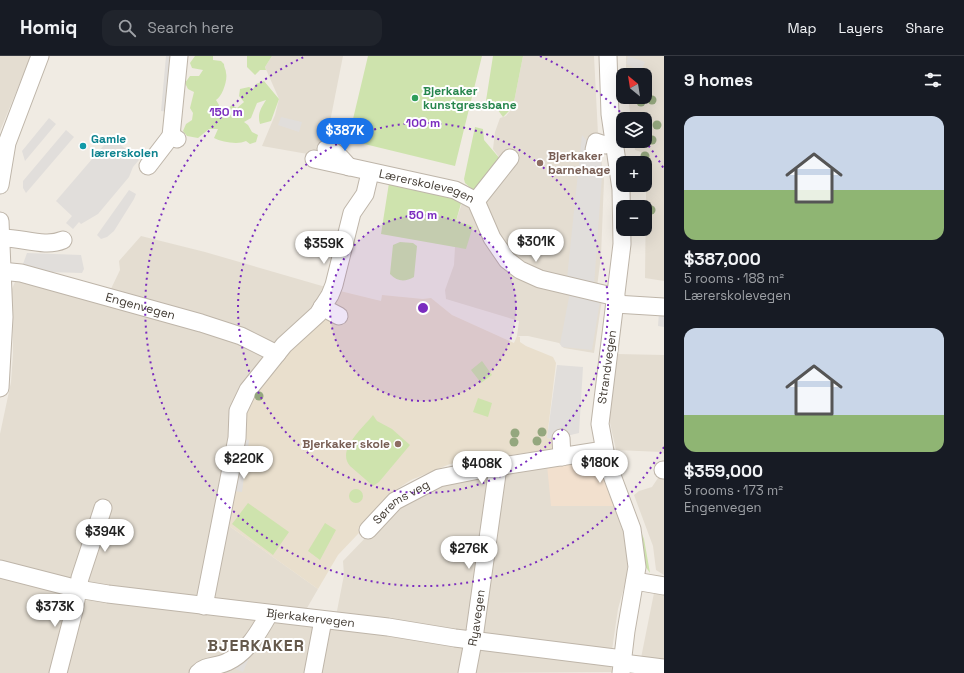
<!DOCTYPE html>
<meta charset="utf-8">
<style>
:root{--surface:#171b24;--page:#20242c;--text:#f1f3f6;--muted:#9ea1a6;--line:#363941;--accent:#1a73e8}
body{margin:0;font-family:"Space Grotesk",sans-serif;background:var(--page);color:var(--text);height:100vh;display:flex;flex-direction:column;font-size:15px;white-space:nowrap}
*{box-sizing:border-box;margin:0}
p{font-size:13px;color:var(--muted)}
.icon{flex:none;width:22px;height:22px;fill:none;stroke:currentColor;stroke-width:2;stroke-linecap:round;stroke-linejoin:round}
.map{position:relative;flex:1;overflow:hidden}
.panel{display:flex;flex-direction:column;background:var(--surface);width:300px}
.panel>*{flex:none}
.needle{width:26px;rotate:330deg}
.tools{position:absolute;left:616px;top:12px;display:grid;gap:8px}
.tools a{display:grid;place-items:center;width:36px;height:36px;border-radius:8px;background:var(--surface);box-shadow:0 4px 16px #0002;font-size:20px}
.price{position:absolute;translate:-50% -34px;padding:0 9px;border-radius:14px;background:#fff;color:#222;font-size:13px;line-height:26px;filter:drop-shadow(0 1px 2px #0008)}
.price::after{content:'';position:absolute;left:50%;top:24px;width:12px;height:9px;margin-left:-6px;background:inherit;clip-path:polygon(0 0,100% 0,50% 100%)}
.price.selected{background:var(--accent);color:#fff}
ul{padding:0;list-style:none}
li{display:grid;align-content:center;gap:8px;height:212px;padding:0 20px}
li span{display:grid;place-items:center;height:124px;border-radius:12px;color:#555}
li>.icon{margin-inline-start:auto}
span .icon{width:72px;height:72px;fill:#fffc;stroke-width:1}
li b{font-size:17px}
h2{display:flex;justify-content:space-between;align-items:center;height:48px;padding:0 20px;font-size:17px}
header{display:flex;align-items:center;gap:24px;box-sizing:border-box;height:56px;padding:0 20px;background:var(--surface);border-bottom:1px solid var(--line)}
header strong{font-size:19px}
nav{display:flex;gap:22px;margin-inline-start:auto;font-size:14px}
.search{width:280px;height:36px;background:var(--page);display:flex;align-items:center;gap:10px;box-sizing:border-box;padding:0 14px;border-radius:12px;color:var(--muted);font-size:15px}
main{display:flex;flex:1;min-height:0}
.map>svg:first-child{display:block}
.residential{fill:#e4ddd1}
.commercial{fill:#f2e0ce}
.education{fill:#e9dfcd}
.green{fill:#cee3ad}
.parking{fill:#e1dedb}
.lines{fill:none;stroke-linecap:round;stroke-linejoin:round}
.minor-casing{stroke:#beb5a9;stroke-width:19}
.minor{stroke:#fff;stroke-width:17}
.tree{fill:#94a77e}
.ring{fill:none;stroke:#7b2cbf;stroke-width:2;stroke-dasharray:2 4}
.leisure-dot{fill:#2e9e5b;stroke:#fff;stroke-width:1.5}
.culture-dot{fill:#0f9aa8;stroke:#fff;stroke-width:1.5}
.education-dot{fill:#8d6e63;stroke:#fff;stroke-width:1.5}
.labels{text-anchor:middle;stroke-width:4;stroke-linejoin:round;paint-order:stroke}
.leisure-label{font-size:12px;font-weight:bold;fill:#27864d;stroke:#fff;text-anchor:start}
.culture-label{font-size:12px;font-weight:bold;fill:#0d838f;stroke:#fff;text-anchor:start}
.education-label{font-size:12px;font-weight:bold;fill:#785e54;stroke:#fff;text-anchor:start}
.street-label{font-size:12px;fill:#423b33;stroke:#fff}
.district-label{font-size:16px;font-weight:bold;letter-spacing:1px;fill:#64584b;stroke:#fff}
.centre{fill:#7b2cbf;stroke:#fff;stroke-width:2}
.ring-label{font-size:12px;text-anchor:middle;font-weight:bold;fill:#7b2cbf;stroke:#fff;stroke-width:4;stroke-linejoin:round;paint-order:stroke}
</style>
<header>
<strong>Homiq</strong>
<div class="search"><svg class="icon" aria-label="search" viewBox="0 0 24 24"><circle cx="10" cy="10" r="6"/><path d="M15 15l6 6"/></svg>Search here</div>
<nav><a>Map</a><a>Layers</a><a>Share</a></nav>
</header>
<main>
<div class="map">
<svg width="664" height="617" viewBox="0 0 664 617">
<rect width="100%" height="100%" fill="#f0ebe3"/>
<path class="residential" d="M0 0H31L0 75Z
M272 0H343L327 81 322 96 319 100 262 90 275 59 279 43 265 11Z
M523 0H594L598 78 604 124 601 200 597 231 568 226 513 204 484 150 501 104 493 93 495 76 500 62 506 60 513 51Z
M626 0H664V225L645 222 646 139 645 107H642L641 96 635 94 634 85H645V63H631L628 41H645V19H626Z
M464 141 499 199 602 243 594 297 564 292 559 287 528 280H517L519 265 446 243 445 234 454 209 455 191 466 192 472 170 456 165Z
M141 180 205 196 329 232 326 239 280 285 273 286 259 283 109 237 120 214 119 205Z
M17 221 146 258 262 295 264 306 199 540 117 534 0 506V378L11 326 13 298 12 233Z
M617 298 664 299V398L662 396 616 394 610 367V346Z
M547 409 617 449 630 495 628 517 618 553 612 594 481 580 504 418Z
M489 419 467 575 464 576 336 560 344 519 343 505 395 451 438 429Z
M660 419H664V519L656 514 653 490 634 439 639 435 652 431Z
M225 467 318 533 307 552 302 556 257 552 211 541Z
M0 520 63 538 68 544 53 617H0Z
M664 534V605L641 602 654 537Z
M90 542 253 562 256 570 251 582 194 617H62L84 546Z
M272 565 313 570 308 617H207L272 571Z
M326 572 465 588 463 617H319Z
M475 592 609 607 614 616 471 617Z"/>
<path class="commercial" d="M560 407 593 413 604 417 615 450H551L547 409Z"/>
<path class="education" d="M336 234 381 245 382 239 423 243 431 242 452 259 514 287 517 280 520 281V286L526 290 553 301 556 307 547 382 554 383 553 393 450 408 411 424 391 437 380 448 382 451 377 458 338 499 318 533 225 467 242 351Z"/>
<path class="green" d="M195 0H213V4L221 5 224 8C224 12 226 13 226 17 228 24 222 41 216 44L219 49 217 56 225 55 232 49 237 52 244 46 239 40 240 33 249 31 253 33 256 28 264 25 279 43 271 65 260 68C257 58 261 52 266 44L257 47 251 62 244 66 248 69 252 76 258 79 256 86 250 88 246 85C238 89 222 86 214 82L218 73H209L198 82 187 80 183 75 186 68 192 64 193 57 190 52 194 36 188 33 185 27 190 20H199L203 14 192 12 190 7Z
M247 0H272L265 11 266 14H260L255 19 247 11Z
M368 0H482L455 110 348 84Z
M493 0H523L513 51 503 61 495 50 485 51Z
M475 71 483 73 484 84 501 104 475 136 465 127 464 123Z
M389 127 462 144 456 165 473 170 466 193 381 178Z
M400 186 413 187 417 190 414 221C405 226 398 226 390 218L393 189Z
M482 305 492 319 481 327 471 314Z
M478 342 492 347 488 361 473 356Z
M373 359 377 365 392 373 410 389 379 426 373 430 350 410C336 394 363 372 373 359Z
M349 440a7 7 0 1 1 14 0a7 7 0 1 1-14 0Z
M248 447 289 476 273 499 232 468Z
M636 463 644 483 650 517 645 510Z
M325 467 336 474 320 504 308 495Z"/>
<path class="parking" d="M166 0H175L169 56 161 55Z
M628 0 645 6 641 15 626 8Z
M281 61 302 66 299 76 278 69Z
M49 62 56 68 25 105 22 95Z
M66 74 74 81 26 137 23 132V125Z
M582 79 601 102 602 119 594 230 583 224 567 222Z
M111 81 139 104 133 111 129 121 98 158 81 168 79 166 73 173 66 167 72 160 56 145Z
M129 134 136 138 134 143 114 175 107 181 101 183 97 179Z
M27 197 81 199 84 213 82 217 48 216 23 208Z
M570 236 600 245 592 294 562 291 560 288Z
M659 256 664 257V271L658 270Z
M557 309 583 311 579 377 554 383 547 382Z
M244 383 249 384 242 436 234 435Z
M242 599 249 602 243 616 235 613Z"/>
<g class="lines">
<g class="minor-casing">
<g id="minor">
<path d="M608 0 610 58 621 133 622 188 600 368 607 406 632 473 637 511 626 575 621 617"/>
<path d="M177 83 171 80 179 0"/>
<path d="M326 93C335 93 343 105 349 111"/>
<path d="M594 94 596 86 605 89 614 85"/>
<path id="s1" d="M314 103 455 134 476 145 492 182 507 204 520 214 540 223 616 241"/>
<path d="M148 110 171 80"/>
<path d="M0 129 7 87 40 0"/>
<path d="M476 145 510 102"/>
<path d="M0 165 4 261 0 332"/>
<path d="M1 182C20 181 45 192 63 184"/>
<path id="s2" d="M1 215 21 217 201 267 241 280 277 298"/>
<path d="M615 248 664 251"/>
<path d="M322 251 339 260"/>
<path d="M561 382 562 401"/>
<path d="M663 414H664"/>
<path id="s3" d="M368 474 395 445 439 422 484 413 604 394"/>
<path id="s4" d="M0 513 78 533 108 538 388 571 455 582 623 603"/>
<path d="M635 525 664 530"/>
<path d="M204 550 237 382 238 355 248 334 284 289 318 258 330 239 334 229 352 157 365 138 370 117"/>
<path d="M623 607 664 612"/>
<path d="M58 617 74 555 80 522 103 452"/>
<path d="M198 617C205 609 217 611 227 606 247 597 259 576 269 558"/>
<path d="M313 617 323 564"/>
<path id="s5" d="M467 617 475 575 498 411"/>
</g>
</g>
<use href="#minor" class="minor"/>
</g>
<g class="tree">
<circle cx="652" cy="44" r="4.5"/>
<circle cx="641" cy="46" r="4.5"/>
<circle cx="657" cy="69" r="4.5"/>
<circle cx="652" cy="84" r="4.5"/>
<circle cx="645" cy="100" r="4.5"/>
<circle cx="651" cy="154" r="4.5"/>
<circle cx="259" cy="340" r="4.5"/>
<circle cx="542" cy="376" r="4.5"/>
<circle cx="515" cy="377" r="4.5"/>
<circle cx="537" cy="385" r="4.5"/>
<circle cx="514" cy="386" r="4.5"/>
</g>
<circle cx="423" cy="252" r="93" fill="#7b2cbf" fill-opacity=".12"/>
<g class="ring">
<circle cx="423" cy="252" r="93"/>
<circle cx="423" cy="252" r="185"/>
<path d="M664 391A278 278 0 1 1 306 0M540 0A278 278 0 0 1 626 62M645 85A278 278 0 0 1 664 113"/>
</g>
<circle class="leisure-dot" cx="415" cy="42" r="4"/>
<circle class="culture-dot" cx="83" cy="90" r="4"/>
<g class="education-dot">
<circle cx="540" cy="107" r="4"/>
<circle cx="398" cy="388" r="4"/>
</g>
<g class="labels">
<g class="leisure-label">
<text x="423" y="39">Bjerkaker<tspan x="423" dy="14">kunstgressbane</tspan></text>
</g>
<g class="culture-label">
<text x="91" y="87">Gamle<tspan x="91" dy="14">lærerskolen</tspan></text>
</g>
<g class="education-label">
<text x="548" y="104">Bjerkaker<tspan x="548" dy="14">barnehage</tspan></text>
<text x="390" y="392" text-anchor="end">Bjerkaker skole</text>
</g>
<g class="street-label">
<text dy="4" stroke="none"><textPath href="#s1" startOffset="116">Lærerskolevegen</textPath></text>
<text dy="4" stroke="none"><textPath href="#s2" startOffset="144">Engenvegen</textPath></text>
<text transform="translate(607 311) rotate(-82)" y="4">Strandvegen</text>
<text dy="4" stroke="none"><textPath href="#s3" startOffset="44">Sørems veg</textPath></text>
<text dy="4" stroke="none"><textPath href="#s4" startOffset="315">Bjerkakervegen</textPath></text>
<text dy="4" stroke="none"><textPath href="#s5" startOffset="56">Ryavegen</textPath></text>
</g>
<g class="district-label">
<text x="256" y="595">BJERKAKER</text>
</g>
</g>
<circle cx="423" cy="252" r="6" class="centre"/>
<g class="ring-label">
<text x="226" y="60">150 m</text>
<text x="423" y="71">100 m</text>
<text x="423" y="163">50 m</text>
</g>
</svg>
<div class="tools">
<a><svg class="needle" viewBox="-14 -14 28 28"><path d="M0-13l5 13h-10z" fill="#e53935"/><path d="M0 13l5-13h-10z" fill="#9ea1a6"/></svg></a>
<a><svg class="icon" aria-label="layers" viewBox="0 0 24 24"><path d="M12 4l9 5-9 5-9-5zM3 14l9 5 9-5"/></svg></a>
<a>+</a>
<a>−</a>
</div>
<b class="price selected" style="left:345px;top:96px">$387K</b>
<b class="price" style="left:536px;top:207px">$301K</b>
<b class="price" style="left:324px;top:209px">$359K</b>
<b class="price" style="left:244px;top:424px">$220K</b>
<b class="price" style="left:600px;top:428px">$180K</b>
<b class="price" style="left:482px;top:429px">$408K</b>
<b class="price" style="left:105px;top:497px">$394K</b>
<b class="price" style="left:469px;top:514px">$276K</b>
<b class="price" style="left:55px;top:572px">$373K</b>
</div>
<section class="panel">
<h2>9 homes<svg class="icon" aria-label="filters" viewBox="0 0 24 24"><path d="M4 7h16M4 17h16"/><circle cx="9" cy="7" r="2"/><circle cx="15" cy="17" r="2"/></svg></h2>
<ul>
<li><span style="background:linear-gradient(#c9d6e8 60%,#8fb573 0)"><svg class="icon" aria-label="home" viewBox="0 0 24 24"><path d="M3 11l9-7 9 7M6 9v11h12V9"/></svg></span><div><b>$387,000</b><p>5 rooms · 188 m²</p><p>Lærerskolevegen</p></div></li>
<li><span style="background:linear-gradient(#c9d6e8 70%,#8fb573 0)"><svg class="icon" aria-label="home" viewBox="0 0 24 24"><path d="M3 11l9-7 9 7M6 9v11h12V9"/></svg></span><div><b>$359,000</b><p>5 rooms · 173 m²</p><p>Engenvegen</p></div></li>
</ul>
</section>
</main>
